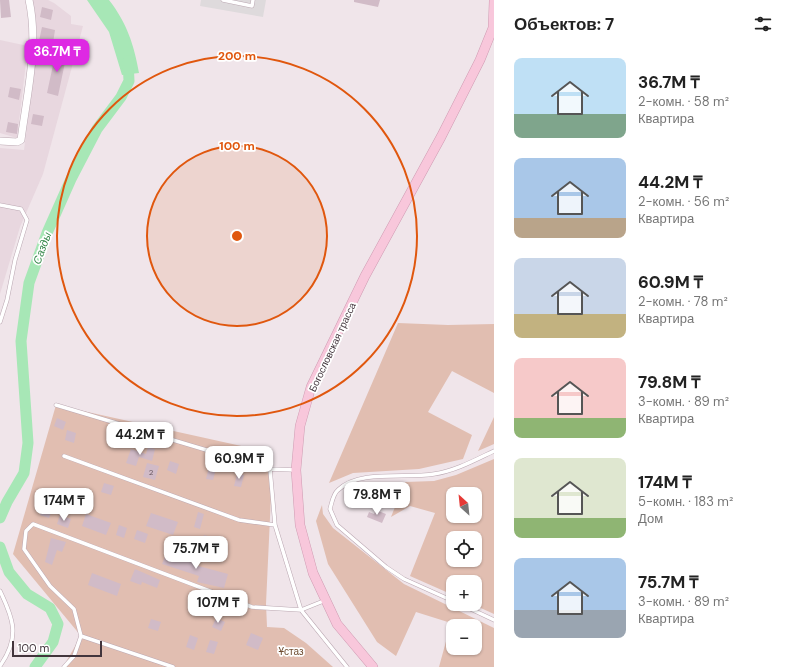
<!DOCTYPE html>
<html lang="ru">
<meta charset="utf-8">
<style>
:root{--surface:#fff;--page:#f2f2f2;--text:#222;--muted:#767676;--accent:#de29e3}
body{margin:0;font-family:"DM Sans",sans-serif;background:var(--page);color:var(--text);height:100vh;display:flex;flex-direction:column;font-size:15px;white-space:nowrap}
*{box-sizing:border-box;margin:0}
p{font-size:13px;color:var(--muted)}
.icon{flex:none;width:22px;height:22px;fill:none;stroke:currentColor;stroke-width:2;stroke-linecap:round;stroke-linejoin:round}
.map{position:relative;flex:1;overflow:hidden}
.panel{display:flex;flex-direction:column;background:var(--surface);width:300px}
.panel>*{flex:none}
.needle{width:26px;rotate:333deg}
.fabs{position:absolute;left:446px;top:487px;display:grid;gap:8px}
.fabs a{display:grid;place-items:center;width:36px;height:36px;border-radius:8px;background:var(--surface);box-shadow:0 1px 3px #0004;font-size:20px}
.scale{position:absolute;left:12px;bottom:10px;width:90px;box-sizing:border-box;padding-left:4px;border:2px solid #42353c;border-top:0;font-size:11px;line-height:14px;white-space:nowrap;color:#42353c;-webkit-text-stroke:3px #fff;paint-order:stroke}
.price{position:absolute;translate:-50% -34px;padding:0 9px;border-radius:8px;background:#fff;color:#222;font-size:13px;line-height:26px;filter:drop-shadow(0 1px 2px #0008)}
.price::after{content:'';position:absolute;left:50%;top:24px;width:12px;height:9px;margin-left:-6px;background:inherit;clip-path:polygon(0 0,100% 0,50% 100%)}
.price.active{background:var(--accent);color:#fff}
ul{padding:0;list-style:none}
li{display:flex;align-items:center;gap:12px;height:100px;padding:0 20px}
li span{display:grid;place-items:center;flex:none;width:112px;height:80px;border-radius:8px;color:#555}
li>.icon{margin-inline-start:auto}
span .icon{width:48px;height:48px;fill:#fffc;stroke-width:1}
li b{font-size:17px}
h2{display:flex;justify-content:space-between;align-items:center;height:48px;padding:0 20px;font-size:17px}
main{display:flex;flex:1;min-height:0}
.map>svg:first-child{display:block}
.residential{fill:#e8d7df}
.green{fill:#e1beb1;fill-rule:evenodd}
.parking{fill:#dedadc}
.water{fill:#a7e7b6}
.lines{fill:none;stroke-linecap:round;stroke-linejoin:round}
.river{stroke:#a7e7b6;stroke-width:11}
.building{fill:#d1bbc7}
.lane-casing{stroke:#bba8b2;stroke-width:4.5}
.street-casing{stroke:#bba8b2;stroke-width:8}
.secondary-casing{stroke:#cf9bb2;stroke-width:10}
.lane{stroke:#fff;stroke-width:3.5}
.street{stroke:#fff;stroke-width:7}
.secondary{stroke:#f8c7db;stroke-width:9}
.ring{fill:none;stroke:#e0570e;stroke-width:2}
.labels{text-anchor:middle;stroke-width:3.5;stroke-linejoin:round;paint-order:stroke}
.number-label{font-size:8px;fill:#66565f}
.street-label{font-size:10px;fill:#42353c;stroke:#fff}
.park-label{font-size:10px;fill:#6d4b2f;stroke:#fff}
.water-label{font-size:11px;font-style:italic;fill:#328547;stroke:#fff}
.centre{fill:#e0570e;stroke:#fff;stroke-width:2}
.ring-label{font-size:12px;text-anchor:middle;font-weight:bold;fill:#e0570e;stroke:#fff;stroke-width:3.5;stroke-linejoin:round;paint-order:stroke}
</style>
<main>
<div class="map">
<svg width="494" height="667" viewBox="0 0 494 667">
<rect width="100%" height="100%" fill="#f0e5ea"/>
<path class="residential" d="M32 0H48L54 3 71 16V24L83 26 43 174 20 227 0 294V148L24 150 32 89 37 29Z
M0 40 28 46 17 138 0 133Z"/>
<path class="green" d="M398 323 448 325 494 324V393L452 371 428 412 472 435 463 459 419 469 353 473 329 483Z
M56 405 273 453 266 604 267 627 284 628 306 643 333 667H63L81 636 13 554Z
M494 417V444L478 451Z
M494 459V614L472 604H475V582H453V595L410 576 435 513 410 506 391 517 405 482 434 481 456 475ZM453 494H475V516H453ZM453 538H475V560H453Z
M322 505 323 514 333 528 404 584 494 628V667H439L451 623 416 612 396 656 377 642 328 564 316 521ZM453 626H475V648H453Z"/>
<path class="parking" d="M201 0H266L263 17 200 6Z"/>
<path class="water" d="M87 0H109C127 23 134 45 139 73L122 75 109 32Z"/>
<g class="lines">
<path class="river" d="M0 518 7 502 24 473 28 443 21 341 29 283 47 233 71 179 97 129 121 97 129 81 128 61
M0 547 9 572 27 594 50 608 58 624 53 642 35 667"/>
</g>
<path class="building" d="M0 0H9L11 17 1 18Z
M354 0H380L378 7 354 2Z
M42 7 53 10 51 20 40 17Z
M42 27 55 30 53 43 39 41Z
M56 51 67 53 58 96 47 93Z
M10 87 21 89 19 100 8 97Z
M33 114 44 116 42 126 31 124Z
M8 122 18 124 17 134 6 132Z
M57 418 66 422 63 430 54 426Z
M67 430 76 433 74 443 65 440Z
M148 447 155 449 152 461 139 457 136 466 126 463 131 449 146 454Z
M170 461 179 464 176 474 167 470Z
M147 463 159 466 155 480 143 477Z
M209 467 216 469 213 480 206 479Z
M237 474 244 475 241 487 234 486Z
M104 483 114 486 111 495 101 492Z
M44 505 53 508 49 518 40 515Z
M376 510 386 514 382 523 367 517 369 512 374 514Z
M198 512 204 514 200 529 194 527Z
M151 513 178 522 173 535 146 526Z
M86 514 111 523 106 535 82 526Z
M60 515 71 519 68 528 57 524Z
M119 525 127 528 124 538 116 535Z
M137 530 148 534 145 543 134 539Z
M204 535 215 538 211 550 201 547Z
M51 538 66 542 62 552 57 550 52 565 45 562Z
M167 552 196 561 195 565 228 574 224 588 197 582 199 576 162 564Z
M135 569 160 580 157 588 142 582 141 585 130 581Z
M92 573 121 584 117 596 88 585Z
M216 618 225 622 221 631 212 627Z
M151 619 161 622 158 631 148 628Z
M251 633 263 638 258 650 246 645Z
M190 635 198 638 194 650 186 647Z
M210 640 218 642 214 654 206 652Z"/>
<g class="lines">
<g class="lane-casing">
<path id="lane" d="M223 0 252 6 253 0
M0 205 21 209 27 220 15 260 7 300 0 322
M56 405 270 469 275 525
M64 456 239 520 275 525 301 610 347 667
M270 469 295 470
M0 591C14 620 20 637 0 666
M453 601 404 579 386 567 337 525 330 509C332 502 333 494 338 490 360 469 406 479 434 474 455 471 475 460 494 451
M460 604 494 620
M81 636 173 667
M64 667 74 656 81 636 74 609 50 586 24 549 26 531 33 524 252 607 301 610 326 600"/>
</g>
<g class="street-casing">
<path id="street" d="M0 141 17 142 21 140C27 94 39 45 29 0"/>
</g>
<g class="secondary-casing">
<path id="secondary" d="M373 667 337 624 313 573 300 525 296 470 300 426 311 387 365 276 441 137 480 60 493 28 494 1"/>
</g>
<use href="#lane" class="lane"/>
<use href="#street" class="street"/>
<use href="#secondary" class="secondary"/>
</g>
<circle cx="237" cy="236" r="90" fill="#e0570e" fill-opacity=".12"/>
<g class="ring">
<circle cx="237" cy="236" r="90"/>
<circle cx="237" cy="236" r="180"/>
</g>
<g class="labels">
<g class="number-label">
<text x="151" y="475">2</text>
</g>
<g class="street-label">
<text transform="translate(332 347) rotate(-65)" y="4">Богословская трасса</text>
</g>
<g class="park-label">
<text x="291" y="655">Ұстаз</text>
</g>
<g class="water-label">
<text transform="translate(42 248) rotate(-70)" y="4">Сазды</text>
</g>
</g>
<circle cx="237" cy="236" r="6" class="centre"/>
<g class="ring-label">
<text x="237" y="60">200 m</text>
<text x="237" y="150">100 m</text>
</g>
</svg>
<div class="fabs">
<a><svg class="needle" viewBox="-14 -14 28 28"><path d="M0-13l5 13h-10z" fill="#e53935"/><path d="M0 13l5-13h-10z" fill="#767676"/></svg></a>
<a><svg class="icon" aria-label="locate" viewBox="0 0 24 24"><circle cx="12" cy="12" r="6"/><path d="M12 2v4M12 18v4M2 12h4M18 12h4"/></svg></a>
<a>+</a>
<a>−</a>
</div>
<div class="scale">100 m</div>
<b class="price active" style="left:57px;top:73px">36.7M ₸</b>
<b class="price" style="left:140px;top:456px">44.2M ₸</b>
<b class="price" style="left:239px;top:480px">60.9M ₸</b>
<b class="price" style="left:377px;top:516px">79.8M ₸</b>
<b class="price" style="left:64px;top:522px">174M ₸</b>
<b class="price" style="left:196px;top:570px">75.7M ₸</b>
<b class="price" style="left:218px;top:624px">107M ₸</b>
</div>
<section class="panel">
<h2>Объектов: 7<svg class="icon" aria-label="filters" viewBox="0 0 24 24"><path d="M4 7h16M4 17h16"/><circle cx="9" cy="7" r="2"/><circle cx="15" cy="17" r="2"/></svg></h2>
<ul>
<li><span style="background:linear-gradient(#bfe0f5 70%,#7fa58c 0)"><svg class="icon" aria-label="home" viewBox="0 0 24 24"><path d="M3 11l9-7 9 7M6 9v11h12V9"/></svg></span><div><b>36.7M ₸</b><p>2-комн. · 58 m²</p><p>Квартира</p></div></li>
<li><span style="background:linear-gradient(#a9c7e8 75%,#b9a48a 0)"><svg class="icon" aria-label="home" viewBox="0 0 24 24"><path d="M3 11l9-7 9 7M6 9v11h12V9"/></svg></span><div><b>44.2M ₸</b><p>2-комн. · 56 m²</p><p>Квартира</p></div></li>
<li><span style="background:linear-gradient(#c9d6e8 70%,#c2b280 0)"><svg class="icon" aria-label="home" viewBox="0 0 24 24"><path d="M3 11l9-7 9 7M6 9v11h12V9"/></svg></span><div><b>60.9M ₸</b><p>2-комн. · 78 m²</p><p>Квартира</p></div></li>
<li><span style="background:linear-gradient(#f6c9c9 75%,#8fb573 0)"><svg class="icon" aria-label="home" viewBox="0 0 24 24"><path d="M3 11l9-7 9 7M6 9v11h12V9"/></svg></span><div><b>79.8M ₸</b><p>3-комн. · 89 m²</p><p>Квартира</p></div></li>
<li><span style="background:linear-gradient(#dfe7d0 75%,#8fb573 0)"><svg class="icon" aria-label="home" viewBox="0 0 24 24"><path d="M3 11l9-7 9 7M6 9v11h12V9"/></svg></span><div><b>174M ₸</b><p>5-комн. · 183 m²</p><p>Дом</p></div></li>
<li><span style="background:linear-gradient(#a9c7e8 65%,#9aa5b1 0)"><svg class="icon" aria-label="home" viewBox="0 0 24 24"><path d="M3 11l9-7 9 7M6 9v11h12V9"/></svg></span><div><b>75.7M ₸</b><p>3-комн. · 89 m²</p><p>Квартира</p></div></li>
</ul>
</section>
</main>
